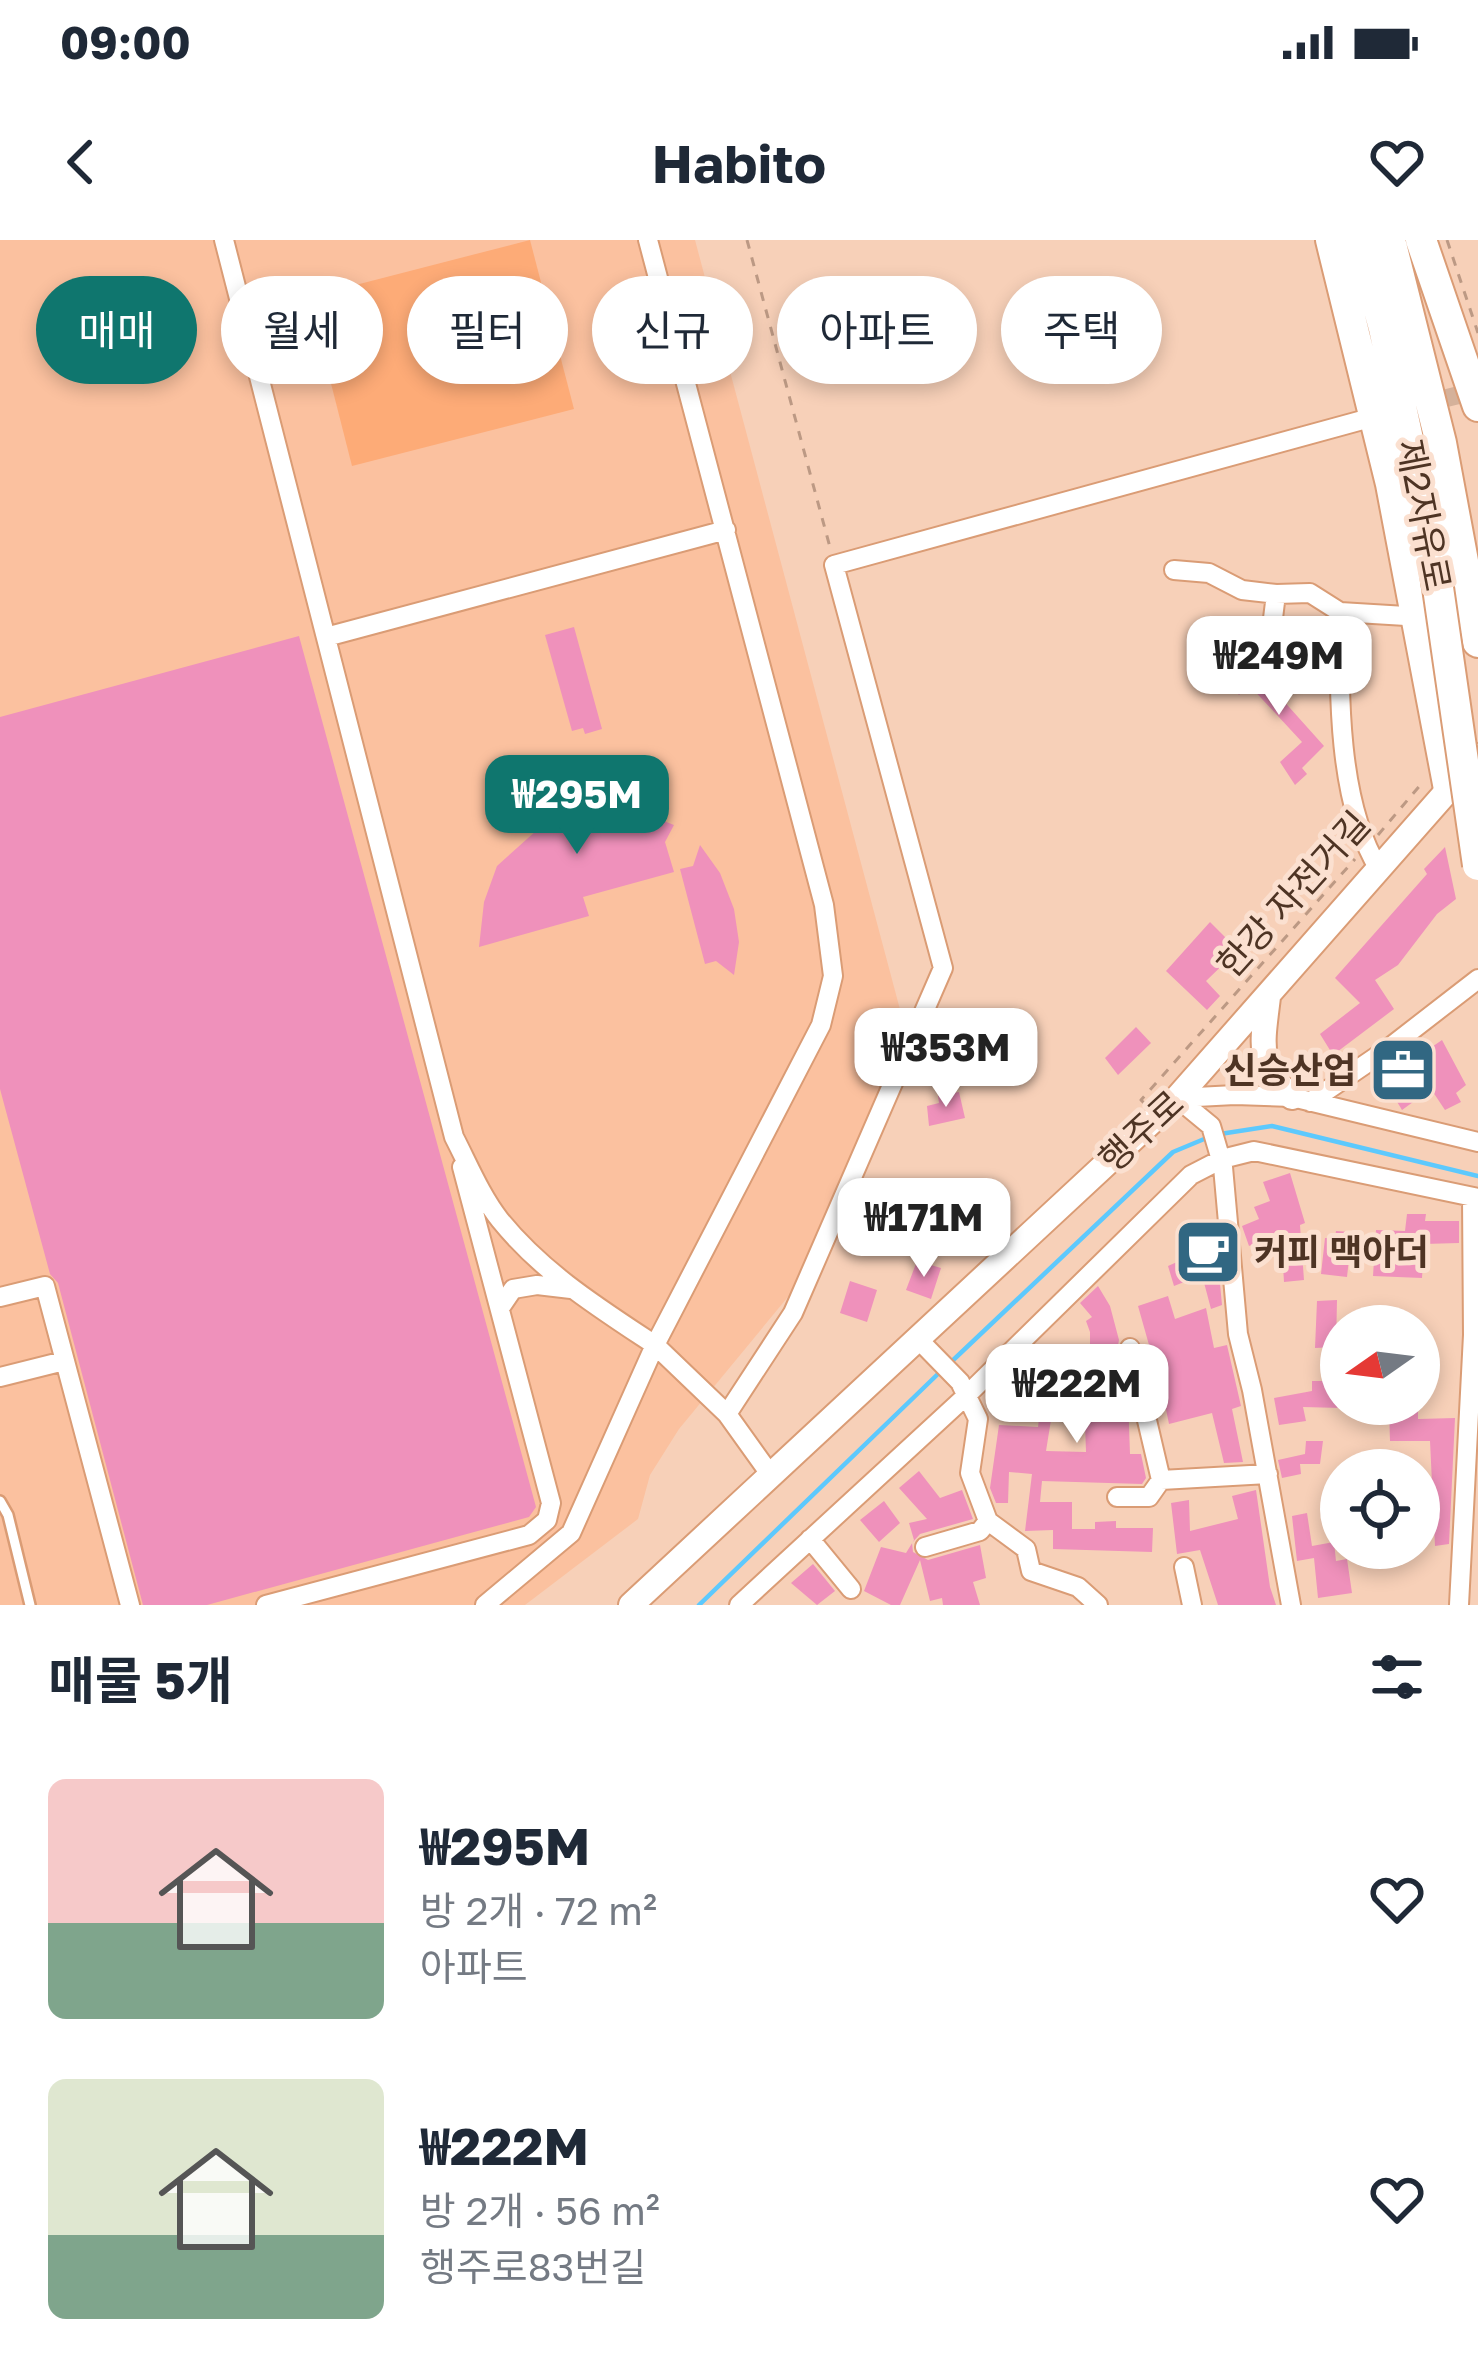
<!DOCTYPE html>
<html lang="ko">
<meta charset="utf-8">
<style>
:root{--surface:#fff;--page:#f6f6f7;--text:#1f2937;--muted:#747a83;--accent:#0f766e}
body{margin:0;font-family:"Golos Text","Noto Sans KR",sans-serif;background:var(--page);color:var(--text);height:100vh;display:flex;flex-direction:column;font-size:45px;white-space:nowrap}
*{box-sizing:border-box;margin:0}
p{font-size:39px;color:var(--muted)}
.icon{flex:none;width:66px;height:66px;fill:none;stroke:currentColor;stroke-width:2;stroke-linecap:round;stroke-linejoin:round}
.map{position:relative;height:1365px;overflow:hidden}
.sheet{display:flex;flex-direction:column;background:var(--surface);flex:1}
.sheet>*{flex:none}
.guide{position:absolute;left:36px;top:36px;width:1407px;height:108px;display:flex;gap:24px}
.needle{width:78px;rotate:256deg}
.tools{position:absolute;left:1320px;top:1065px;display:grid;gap:24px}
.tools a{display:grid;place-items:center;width:120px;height:120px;border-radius:50%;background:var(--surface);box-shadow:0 6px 18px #0003;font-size:60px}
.price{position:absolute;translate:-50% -102px;padding:0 27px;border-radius:24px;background:#fff;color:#222;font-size:39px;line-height:78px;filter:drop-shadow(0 3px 6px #0008)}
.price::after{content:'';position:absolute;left:50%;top:72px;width:36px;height:27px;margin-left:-18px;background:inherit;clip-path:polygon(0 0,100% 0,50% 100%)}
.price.selected{background:var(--accent);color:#fff}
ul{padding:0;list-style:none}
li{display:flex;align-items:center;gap:36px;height:300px;padding:0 48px}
li span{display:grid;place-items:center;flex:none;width:336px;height:240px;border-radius:18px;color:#555}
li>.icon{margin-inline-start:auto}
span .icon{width:144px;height:144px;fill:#fffc;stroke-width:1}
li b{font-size:51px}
h2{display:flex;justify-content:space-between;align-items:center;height:144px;padding:0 48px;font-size:51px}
.pill{padding:0 42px;border-radius:54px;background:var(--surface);box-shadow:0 6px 18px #0003;font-size:42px;line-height:108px}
.pill.selected{background:var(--accent);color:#fff}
.status{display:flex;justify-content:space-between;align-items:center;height:84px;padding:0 60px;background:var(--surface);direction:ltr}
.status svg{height:33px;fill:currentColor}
header{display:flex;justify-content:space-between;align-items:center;height:156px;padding:0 48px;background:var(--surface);font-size:54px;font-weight:700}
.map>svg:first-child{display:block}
.built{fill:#fbc19f}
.green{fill:#fdab77}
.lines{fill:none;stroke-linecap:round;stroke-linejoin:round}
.stream{stroke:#5dc9fd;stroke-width:4.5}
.building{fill:#ef91bb;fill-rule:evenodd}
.minor-tunnel{stroke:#d5b19a;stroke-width:18;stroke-dasharray:18 9;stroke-linecap:butt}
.service-casing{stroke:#da9c75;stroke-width:14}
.minor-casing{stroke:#da9c75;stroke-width:22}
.secondary-casing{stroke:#da9c75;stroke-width:28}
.trunk-casing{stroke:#da9c75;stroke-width:34}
.path{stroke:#bc9984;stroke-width:3;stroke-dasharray:9 9;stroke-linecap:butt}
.service{stroke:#fff;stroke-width:9}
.minor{stroke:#fff;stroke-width:18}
.secondary{stroke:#fff;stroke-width:24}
.trunk{stroke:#fff;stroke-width:30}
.trunk-bridge-casing{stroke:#da9c75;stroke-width:34;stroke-linecap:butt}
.trunk-bridge{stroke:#fff;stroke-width:30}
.labels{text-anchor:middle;stroke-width:10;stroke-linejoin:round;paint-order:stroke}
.street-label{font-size:36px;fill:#4e3424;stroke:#fbe0d0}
.poi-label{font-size:36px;font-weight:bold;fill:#4e3424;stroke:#fbe0d0;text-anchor:end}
</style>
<div class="status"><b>09:00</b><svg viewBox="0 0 49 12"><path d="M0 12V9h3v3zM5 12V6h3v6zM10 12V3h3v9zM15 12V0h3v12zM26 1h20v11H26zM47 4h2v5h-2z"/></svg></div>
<header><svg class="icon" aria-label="back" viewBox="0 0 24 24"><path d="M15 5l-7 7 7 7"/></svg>Habito<svg class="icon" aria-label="heart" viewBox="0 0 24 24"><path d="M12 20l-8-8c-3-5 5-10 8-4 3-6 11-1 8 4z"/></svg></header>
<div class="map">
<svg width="1478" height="1365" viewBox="0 0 1478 1365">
<rect width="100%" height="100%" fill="#f7d0b8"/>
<path class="built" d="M0 0H695L906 792 806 1035 679 1189 650 1235 638 1279 525 1365H0Z"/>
<path class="green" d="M530 0 574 169 352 226 309 57Z"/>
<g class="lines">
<path class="stream" d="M1220 894 1272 886 1478 936
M949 1124 1173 912 1209 897
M699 1365 940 1132"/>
</g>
<path class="building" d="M574 387 602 489 585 494 583 488 572 491 545 395Z
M299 396 536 1267 529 1277 207 1365H143L58 1043 50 1034 0 849V477Z
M1245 418 1324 506 1302 528 1307 534 1295 545 1280 522 1302 502 1249 445 1239 455 1224 438Z
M626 517 641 572 674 585 665 602 674 632 583 657 589 676 479 707 484 662 497 626 537 590 555 578 580 572 570 532Z
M700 605 720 633 734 669 739 702 734 735 716 721 705 724 680 629 693 626Z
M1445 607 1456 659 1437 674 1398 725 1375 740 1394 769 1333 815 1320 794 1360 763 1335 738 1427 634 1424 629Z
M1210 682 1238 710 1206 741 1220 756 1207 770 1166 731Z
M1136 787 1151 803 1118 835 1105 818Z
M1442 800 1466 845 1456 853 1461 862 1445 870 1431 849 1402 870 1384 840Z
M959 852 965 878 929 886 927 866 939 863 938 856Z
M1290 933 1305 983 1300 985 1304 1040 1284 1042 1281 992 1249 1006 1242 986 1259 979 1254 967 1270 961 1263 942Z
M922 946 926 997 894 1000 888 952Z
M1407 974H1426L1425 981H1459V1003L1424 1004 1422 1038 1373 1036 1376 990 1405 991Z
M1215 991 1222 1065 1211 1069 1202 1035 1174 1046 1168 1026 1195 1014 1193 1003Z
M1336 991 1352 992 1347 1037 1321 1034 1325 998H1335Z
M917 1021 941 1028 931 1059 906 1050Z
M850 1041 877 1050 867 1082 840 1073Z
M1098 1046 1110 1066 1119 1100 1108 1159 1128 1158 1130 1214H1141L1146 1238 1142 1244 1042 1241 1040 1262H1072V1289H1095V1282L1116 1281V1288H1153L1152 1312 1053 1309V1290L1025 1291 1032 1234 1009 1232 1008 1263H996L990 1248 999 1185 1038 1187 1041 1162 1061 1161 1065 1127 1090 1124V1092L1086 1081 1092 1077 1080 1063ZM1051 1180 1085 1184 1086 1212 1046 1211Z
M1168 1056 1175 1079 1206 1068 1214 1108 1227 1105 1241 1166 1232 1169 1243 1222 1224 1223 1212 1173 1169 1184 1154 1111 1151 1112 1138 1066Z
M1337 1060 1336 1107 1315 1108 1317 1061Z
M1312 1141H1341V1168L1303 1167 1306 1181 1279 1185 1274 1158 1312 1151Z
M1389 1169H1418V1179L1455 1178 1449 1304 1435 1306 1430 1201H1390Z
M1306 1201H1323L1320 1224H1300L1301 1234 1282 1238 1278 1220 1305 1214Z
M919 1231 940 1258 962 1250 973 1279 920 1294 912 1303 913 1312 928 1320 980 1305 986 1338 973 1342 980 1365H943L942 1358 930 1361 920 1320 900 1365H891L864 1351 881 1307 906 1313 914 1300 909 1283 927 1279 899 1248Z
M1256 1250 1270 1347 1276 1365H1218L1200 1310 1177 1314 1171 1263 1189 1260 1190 1291 1238 1279 1232 1256Z
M884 1261 900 1283 879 1302 860 1280Z
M1307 1273 1312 1306 1334 1302 1336 1321 1347 1319 1352 1353 1318 1358 1314 1318 1297 1321 1292 1276Z
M813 1324 835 1351 817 1365 791 1343Z"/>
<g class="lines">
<path class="minor-tunnel" d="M1392 172 1478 150"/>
<g class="service-casing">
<path id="service" d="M0 1261 8 1275 30 1365"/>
</g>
<g class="minor-casing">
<path id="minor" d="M224 0 454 897C468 924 481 956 500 980 543 1033 599 1068 655 1105L571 1293 485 1365
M648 0 824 665 833 736 821 785 655 1105 727 1174
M1174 330 1209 333 1242 350 1276 354
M1340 372C1339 450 1337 562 1379 629
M326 397 726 290
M1267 427 1276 354 1310 353 1340 372 1406 376
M1177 858 1211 886 1223 927 1238 1094 1252 1150 1291 1365
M1177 858 1235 855 1292 857 1478 902
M1310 862 1389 808 1478 739
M0 1057 45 1046 130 1365
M500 1068 513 1049 537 1045 571 1049
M917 1098 960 1142 978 1179 970 1233 988 1281 1026 1309 1031 1331 1078 1347 1098 1365
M1130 1108 1161 1240
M0 1137 64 1121
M770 1234 727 1174 793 1073 943 728 834 325 1370 178
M1117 1257H1149L1161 1240 1268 1234
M810 1299 851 1349
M925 1307 980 1291 988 1281
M1184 1327 1192 1365
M266 1365 529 1295 547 1280 551 1263 462 927
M739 1365 966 1156 1191 935 1222 919 1254 911 1478 958
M1459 1365 1473 1095 1472 958"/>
</g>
<g class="secondary-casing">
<path id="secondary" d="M1268 757C1263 801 1255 826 1292 857
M631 1365 1177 858 1478 516"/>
</g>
<g class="trunk-casing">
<path id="trunk" d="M1331 0 1391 244 1449 549
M1360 0 1384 88 1434 320
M1390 0 1441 203 1478 402
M1421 0 1478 166"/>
</g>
<path class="path" d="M747 0 831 311
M1447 0 1478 93
M1378 595 1422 543
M1144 863 1141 860 1355 619"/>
<use href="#service" class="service"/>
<use href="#minor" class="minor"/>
<use href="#secondary" class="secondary"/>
<use href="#trunk" class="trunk"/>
<g class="trunk-bridge-casing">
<path id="trunk-bridge" d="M1434 320 1478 625"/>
</g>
<use href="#trunk-bridge" class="trunk-bridge"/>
</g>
<defs>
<g id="office-square" transform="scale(3.45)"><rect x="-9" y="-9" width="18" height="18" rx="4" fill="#316782" stroke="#fbe0d0"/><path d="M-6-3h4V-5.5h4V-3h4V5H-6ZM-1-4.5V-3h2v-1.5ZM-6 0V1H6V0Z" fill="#fff"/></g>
<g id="cafe-square" transform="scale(3.45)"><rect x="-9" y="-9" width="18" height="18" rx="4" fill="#316782" stroke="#fbe0d0"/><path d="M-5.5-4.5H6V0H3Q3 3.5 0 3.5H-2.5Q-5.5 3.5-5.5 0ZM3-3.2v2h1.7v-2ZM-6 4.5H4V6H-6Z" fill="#fff"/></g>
</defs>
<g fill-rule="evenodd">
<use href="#office-square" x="1403" y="830"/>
<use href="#cafe-square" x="1208" y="1012"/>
</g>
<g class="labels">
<g class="street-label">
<text transform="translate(1424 275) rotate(79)" y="13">제2자유로</text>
<text transform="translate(1293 654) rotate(-48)" y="13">한강 자전거길</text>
<text transform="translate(1141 891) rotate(-43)" y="13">행주로</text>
</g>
<g class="poi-label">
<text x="1356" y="843">신승산업</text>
<text x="1254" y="1025" text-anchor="start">커피 맥아더</text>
</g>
</g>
</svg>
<div class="tools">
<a><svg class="needle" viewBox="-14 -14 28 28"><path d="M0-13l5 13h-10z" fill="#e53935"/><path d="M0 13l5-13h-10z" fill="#747a83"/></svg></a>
<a><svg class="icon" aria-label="locate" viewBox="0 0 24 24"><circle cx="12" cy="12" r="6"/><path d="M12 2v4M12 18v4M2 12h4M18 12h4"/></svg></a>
</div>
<b class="price" style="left:1279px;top:478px">₩249M</b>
<b class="price selected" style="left:577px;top:617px">₩295M</b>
<b class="price" style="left:946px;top:870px">₩353M</b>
<b class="price" style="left:924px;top:1040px">₩171M</b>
<b class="price" style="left:1077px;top:1206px">₩222M</b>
<div class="guide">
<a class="pill selected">매매</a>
<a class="pill">월세</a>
<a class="pill">필터</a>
<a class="pill">신규</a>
<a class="pill">아파트</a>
<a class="pill">주택</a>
</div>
</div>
<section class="sheet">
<h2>매물 5개<svg class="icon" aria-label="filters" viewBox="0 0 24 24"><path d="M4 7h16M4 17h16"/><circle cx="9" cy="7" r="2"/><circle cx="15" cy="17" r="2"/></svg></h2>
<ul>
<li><span style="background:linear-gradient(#f6c9c9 60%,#7fa58c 0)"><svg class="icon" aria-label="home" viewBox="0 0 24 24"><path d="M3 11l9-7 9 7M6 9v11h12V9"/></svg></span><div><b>₩295M</b><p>방 2개 · 72 m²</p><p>아파트</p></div><svg class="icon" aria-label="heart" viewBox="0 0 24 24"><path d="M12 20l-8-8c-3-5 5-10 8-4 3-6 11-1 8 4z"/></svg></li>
<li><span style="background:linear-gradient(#dfe7d0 65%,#7fa58c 0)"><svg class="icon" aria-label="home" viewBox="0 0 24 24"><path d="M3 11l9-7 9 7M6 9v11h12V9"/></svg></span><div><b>₩222M</b><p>방 2개 · 56 m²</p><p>행주로83번길</p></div><svg class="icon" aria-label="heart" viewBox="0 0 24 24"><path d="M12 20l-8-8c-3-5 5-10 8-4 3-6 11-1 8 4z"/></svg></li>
</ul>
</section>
